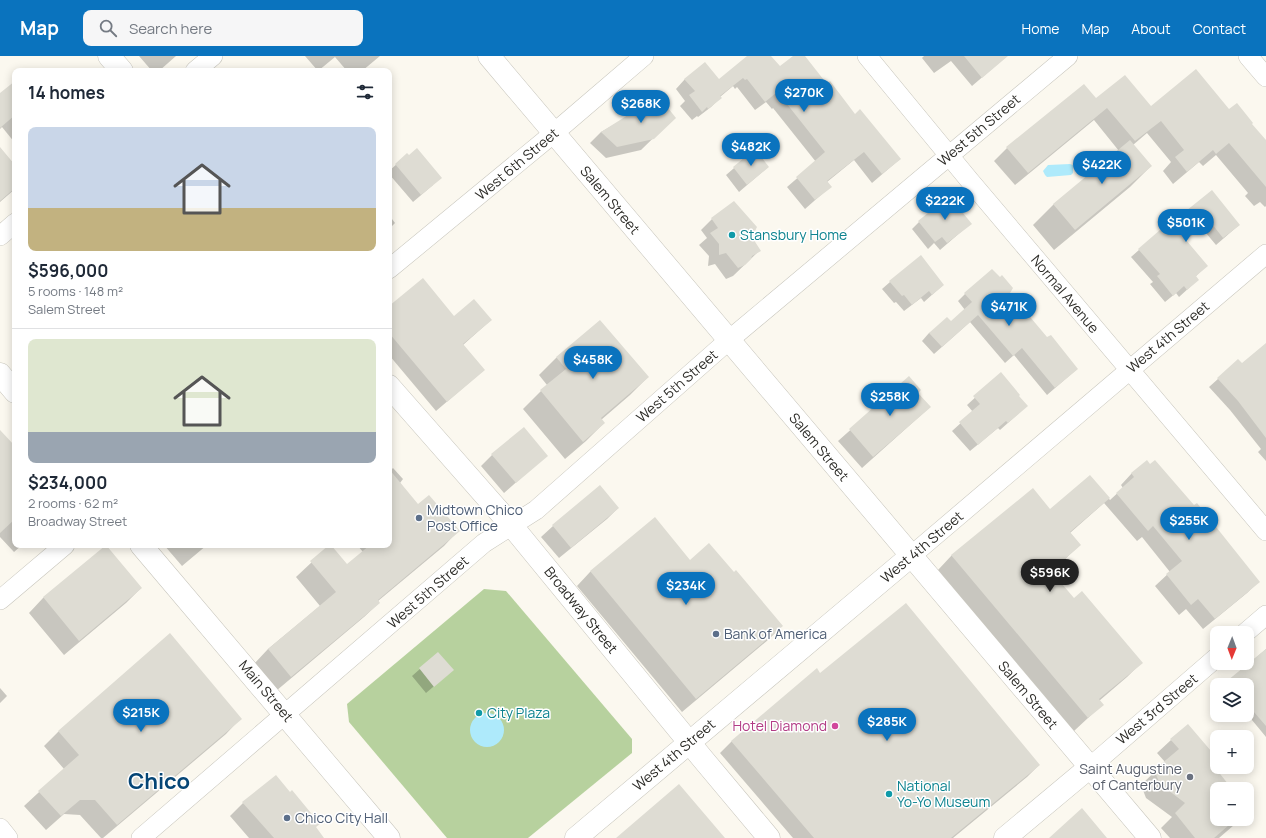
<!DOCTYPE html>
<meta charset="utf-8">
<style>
:root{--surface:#fff;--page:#f6f6f7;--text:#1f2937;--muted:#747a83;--line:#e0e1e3;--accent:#0a73be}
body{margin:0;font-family:Manrope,sans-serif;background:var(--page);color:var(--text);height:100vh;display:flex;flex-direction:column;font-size:15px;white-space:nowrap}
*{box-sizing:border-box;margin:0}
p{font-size:13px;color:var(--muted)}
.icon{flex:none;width:22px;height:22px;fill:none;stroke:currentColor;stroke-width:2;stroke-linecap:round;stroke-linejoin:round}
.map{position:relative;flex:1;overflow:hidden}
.details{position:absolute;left:12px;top:12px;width:380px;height:480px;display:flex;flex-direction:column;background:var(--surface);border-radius:8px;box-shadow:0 2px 10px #0003}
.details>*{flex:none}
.needle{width:26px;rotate:181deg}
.controls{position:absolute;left:1210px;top:570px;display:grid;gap:8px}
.controls a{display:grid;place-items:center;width:44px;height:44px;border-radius:8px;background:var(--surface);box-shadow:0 2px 10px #0003;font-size:20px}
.price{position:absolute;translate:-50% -34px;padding:0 9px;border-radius:14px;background:var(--accent);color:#fff;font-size:13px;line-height:26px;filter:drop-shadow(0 1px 2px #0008)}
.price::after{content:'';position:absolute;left:50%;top:24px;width:12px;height:9px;margin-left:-6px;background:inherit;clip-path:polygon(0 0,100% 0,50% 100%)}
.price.selected{background:#222;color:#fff}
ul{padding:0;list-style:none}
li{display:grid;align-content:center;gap:8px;height:212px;padding:0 16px}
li+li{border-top:1px solid var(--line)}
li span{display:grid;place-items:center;height:124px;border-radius:8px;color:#555}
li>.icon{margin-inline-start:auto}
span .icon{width:72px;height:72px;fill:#fffc;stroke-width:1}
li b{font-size:17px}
h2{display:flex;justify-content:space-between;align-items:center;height:48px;padding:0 16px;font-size:17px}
header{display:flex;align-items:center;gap:24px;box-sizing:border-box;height:56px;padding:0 20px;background:var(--accent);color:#fff}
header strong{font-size:19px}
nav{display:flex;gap:22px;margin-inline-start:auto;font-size:14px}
.search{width:280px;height:36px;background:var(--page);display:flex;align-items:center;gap:10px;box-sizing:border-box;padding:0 14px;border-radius:8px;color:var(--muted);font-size:15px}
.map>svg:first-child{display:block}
.green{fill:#b7d19e}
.water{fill:#aeeafb}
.shadow{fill:#0003}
.building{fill:#dedcd3}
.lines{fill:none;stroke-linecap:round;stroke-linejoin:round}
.street-casing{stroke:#c7c5bc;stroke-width:20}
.secondary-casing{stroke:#c7c5bc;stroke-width:23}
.street{stroke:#fff;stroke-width:19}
.secondary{stroke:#fff;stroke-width:22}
.culture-dot{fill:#0f9aa8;stroke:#fff;stroke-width:1.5}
.service-dot{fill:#5c6f8a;stroke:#fff;stroke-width:1.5}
.hotel-dot{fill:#d1479c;stroke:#fff;stroke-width:1.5}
.worship-dot{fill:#6b7280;stroke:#fff;stroke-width:1.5}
.labels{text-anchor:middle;stroke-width:3;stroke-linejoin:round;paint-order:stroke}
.street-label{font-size:14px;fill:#2d2c28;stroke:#fff}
.culture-label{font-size:14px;fill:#0d838f;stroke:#fff;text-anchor:start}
.service-label{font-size:14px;fill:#4e5e75;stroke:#fff;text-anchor:start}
.hotel-label{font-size:14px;fill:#b23c85;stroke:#fff;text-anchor:end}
.worship-label{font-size:14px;fill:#5b616d;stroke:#fff;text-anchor:end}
.town-label{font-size:22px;font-weight:bold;fill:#054575;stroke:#fff}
</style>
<header>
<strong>Map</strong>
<div class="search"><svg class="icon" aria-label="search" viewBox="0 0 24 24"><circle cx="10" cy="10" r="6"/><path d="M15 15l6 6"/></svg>Search here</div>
<nav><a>Home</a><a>Map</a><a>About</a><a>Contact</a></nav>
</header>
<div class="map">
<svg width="1266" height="782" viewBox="0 0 1266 782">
<rect width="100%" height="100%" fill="#fbf8ef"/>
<path class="green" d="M484 533 506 535 632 683V697L528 782H447L349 666 347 648Z"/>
<path class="water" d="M1070 108 1073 109V117L1071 119 1047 121 1045 119 1043 115 1048 109Z
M470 674a17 17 0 1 1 34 0a17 17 0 1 1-34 0Z"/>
<path class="shadow" d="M139 0H176L159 15H152Z
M305 0H380L362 15H347L335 1 318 15Z
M749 0H770L780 12 794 0H803L827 29 854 59 900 103 872 127 854 104 827 126 830 131 805 153 787 131 816 106 773 52 772 53 766 46 755 54 737 31 735 33 733 30 720 41V42L711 51 698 61 697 60 692 64 680 50 685 45 676 33 685 23 719 25Z
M924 0H1007L972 30 951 5 934 17 922 2Z
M15 26V87L2 71 0 73V38Z
M1096 44 1151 51 1229 54 1251 68 1266 86V150L1265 151 1260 146 1254 150 1245 140 1248 137 1216 99 1203 110 1199 106 1173 128 1163 115 1171 106 1147 77 1133 89 1151 110 1130 131 1054 194 1033 169 1054 148 1119 95 1094 64 1015 129 994 105 1007 92Z
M629 60 675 61 641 94 606 102 590 87 601 76Z
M0 92 15 110V133L0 146Z
M755 94 768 111 739 136 726 119Z
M407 99 433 129 413 146 389 118V115Z
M1212 136 1239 169 1216 189 1201 171 1185 185 1206 210 1195 221 1190 231 1179 241 1176 237 1165 246 1150 228 1153 226 1131 201 1174 163 1176 164Z
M389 159 395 167 389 173Z
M712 163 750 181 759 195 733 220 726 223 715 208 708 210 709 200 699 189 707 182 701 174Z
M919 166 970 168 940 194 934 187 928 193 912 173Z
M890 226 943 229 924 246 921 242 904 255 896 246 894 247 882 233Z
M1009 237 1047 283 1077 313 1047 339 1014 299 1005 307 970 266 934 298 922 285 929 277 951 267 965 254 958 245 965 238Z
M389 252 454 261 491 264 463 289 484 314 436 355 389 299Z
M600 265 648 321 630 339 601 364 604 367 586 385 565 403 523 353 547 329 539 319 556 302Z
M1266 288V405L1258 396 1261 393 1230 354 1209 331 1238 305 1241 309Z
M1001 318 1019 357 1000 374 998 372 970 395 952 375 973 356 967 349Z
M909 322 917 337 930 351 862 412 838 385Z
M0 377 15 392V489H22L14 496 0 481Z
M492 399H547L504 437 481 410Z
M393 412 403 423 400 427 418 450 458 475 444 490 378 545 379 547 364 561 276 635 254 608 268 593 320 550 296 521 330 489 347 509 363 496 357 489H389V416Z
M1132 417 1258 526 1247 537 1203 573 1186 553 1179 559 1155 530 1170 516 1142 481 1137 485 1104 447 1070 477 1080 489 1051 516 1073 543 1141 607 1127 621 1099 645 1102 649 1074 675 938 514 952 499 1050 454 1090 420 1110 444 1123 432 1121 429Z
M600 431 618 452 607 463 559 502 541 481 553 470Z
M654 463 690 505 782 570 768 584 682 656 577 530 590 516Z
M164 489H207L182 510Z
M106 490 141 532 126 547 64 599 29 557 43 542Z
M170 578 240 663 226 678 103 782H101L80 759 64 758 46 774 24 750 64 713 44 690 58 676Z
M1266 593V681L1247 658V629H1224Z
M438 597 453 614 426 637 412 620Z
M820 618 1039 709 1027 721 953 782H793L720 697 732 685Z
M0 632 7 640 0 647Z
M1171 684 1217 703V706L1212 710 1231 733H1217V763H1241L1219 782H1170L1161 772 1172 761 1146 742 1141 729 1165 706 1157 697Z
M243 747 315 772V782H249L230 760Z"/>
<path class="building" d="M747 0H771L780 10 793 0H805L827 28 830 25 855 58 860 53 901 103 882 118 864 96 827 125 832 131 815 144 796 121 825 96 783 43 781 44 776 37 765 46 747 23 745 24 743 22 720 40 722 42 708 53 707 51 702 56 689 39 695 35 684 23 705 6 719 23Z
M964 0H1008L982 22Z
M1196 13 1229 53 1237 47 1253 67 1252 68 1266 84V131L1229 87 1216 98 1213 94 1187 116 1175 101 1184 94 1161 65 1135 85 1107 52 1028 117 1006 91 1084 28 1096 42 1125 19 1151 50Z
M15 25V59L0 72V37Z
M656 37 676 62 654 83 617 91 601 76 628 59Z
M1130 84 1152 110 1075 174 1053 148Z
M0 91 15 109V132L0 145Z
M417 92 442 122 421 139 395 108 407 97 409 99Z
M755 93 769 111 747 129 733 111Z
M1212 134 1240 169 1223 182 1209 164 1186 184 1208 210 1196 220 1199 224 1187 234 1184 230 1173 240 1157 220 1160 218 1138 193 1175 161 1176 163Z
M949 140 972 168 947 187 942 181 935 186 918 165Z
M734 145 757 171 752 181 761 195 752 200 751 203 745 209 738 212 726 197 719 199V188L710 177 718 172 711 162Z
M921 199 944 229 932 239 929 235 912 249 904 239 902 240 889 225Z
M992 213 1000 221 1002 219 1013 232 1010 237 1047 281 1051 279 1078 313 1055 332 1022 292 1013 300 978 259 942 291 929 277 947 261 951 265 972 246 964 237Z
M423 222 454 260 474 243 492 264 463 288 485 314 447 346 389 277V250Z
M600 264 649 321 601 362 605 367 583 386 540 334 566 313 556 301Z
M1266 287V382L1238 345 1217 322 1238 303 1242 307Z
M1001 316 1020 339 1019 340 1028 350 1008 367 1006 365 978 389 959 366 980 348 973 340Z
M909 320 921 334 918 337 931 351 873 401 849 373Z
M524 371 548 400 516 427 491 398Z
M0 374 15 390V463L0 477Z
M1147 404 1150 408 1155 404 1194 449 1197 447 1260 526 1215 563 1198 543 1191 549 1166 518 1182 505 1153 470 1148 475 1116 437 1134 421 1131 417Z
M389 413 418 448 429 439 460 475 378 544 380 547 291 621 268 593 336 536 310 505 329 489H331L347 508 370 489H389Z
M1090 419 1110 442 1070 476 1081 489 1051 515 1074 542 1082 535 1143 607 1099 643 1104 649 1088 662 951 499 1033 432 1050 453Z
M600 429 619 452 571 492 552 469Z
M655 461 690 504 709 487 734 516 736 514 783 570 696 643 590 515Z
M106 489 142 532 79 585 43 541Z
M906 547 1040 709 951 782H814L731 685 817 612 820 617Z
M170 577 242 663 117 769 95 744H80L61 760 38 735 79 699 58 675Z
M1266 593V670L1247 648V629H1222Z
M438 596 454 614 434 631 419 612Z
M1188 668 1217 702V714L1232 733H1217V763H1236L1214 782H1195L1175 757 1185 747 1160 728 1154 714 1179 693 1170 683Z
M276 719 290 736 292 734 320 768 316 771 324 782H274L242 746Z
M679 728 725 782H616Z
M1082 752 1107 782H1049Z"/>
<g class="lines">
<g class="street-casing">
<path id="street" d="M867 0 970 125 1266 475
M1248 0 1266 21
M195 15 213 0
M0 180 15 167
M389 213 554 77 644 0
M911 500 1266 198
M0 544 65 489
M1245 577 1266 559
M1090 711 1217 601
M0 772 8 782
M141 782 484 487 536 454 729 284 1068 0"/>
</g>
<g class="secondary-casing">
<path id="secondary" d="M109 0 122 15
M489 0 1150 782
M0 318 15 336
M389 330 512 470 702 702 769 782
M141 489 389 782
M576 782 911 500
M1005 782 1090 711"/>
</g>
<use href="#street" class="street"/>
<use href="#secondary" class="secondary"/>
</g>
<g class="culture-dot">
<circle cx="732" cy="179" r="4"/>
<circle cx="479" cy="657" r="4"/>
<circle cx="889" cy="738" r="4"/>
</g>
<g class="service-dot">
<circle cx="419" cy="462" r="4"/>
<circle cx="716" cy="578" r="4"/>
<circle cx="287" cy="762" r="4"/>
</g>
<circle class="hotel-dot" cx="835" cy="670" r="4"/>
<circle class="worship-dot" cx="1190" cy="721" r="4"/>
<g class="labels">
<g class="street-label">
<text transform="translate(979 74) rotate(-40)" y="5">West 5th Street</text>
<text transform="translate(517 108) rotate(-40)" y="5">West 6th Street</text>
<text transform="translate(610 144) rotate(50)" y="5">Salem Street</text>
<text transform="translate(1065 238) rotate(50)" y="5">Normal Avenue</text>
<text transform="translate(1168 281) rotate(-40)" y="5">West 4th Street</text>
<text transform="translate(677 330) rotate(-41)" y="5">West 5th Street</text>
<text transform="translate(819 391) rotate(50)" y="5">Salem Street</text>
<text transform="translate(922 491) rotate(-40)" y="5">West 4th Street</text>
<text transform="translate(428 536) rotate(-41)" y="5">West 5th Street</text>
<text transform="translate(581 554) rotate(51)" y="5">Broadway Street</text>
<text transform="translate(266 635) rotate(50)" y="5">Main Street</text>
<text transform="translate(1028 639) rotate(50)" y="5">Salem Street</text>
<text transform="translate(1157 653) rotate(-40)" y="5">West 3rd Street</text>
<text transform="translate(674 699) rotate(-40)" y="5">West 4th Street</text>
</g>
<g class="culture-label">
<text x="740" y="184">Stansbury Home</text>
<text x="487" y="662">City Plaza</text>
<text x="897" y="735">National<tspan x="897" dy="16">Yo-Yo Museum</tspan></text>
</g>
<g class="service-label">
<text x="427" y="459">Midtown Chico<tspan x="427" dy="16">Post Office</tspan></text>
<text x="724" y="583">Bank of America</text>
<text x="295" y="767">Chico City Hall</text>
</g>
<g class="hotel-label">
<text x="827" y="675">Hotel Diamond</text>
</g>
<g class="worship-label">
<text x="1182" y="718">Saint Augustine<tspan x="1182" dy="16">of Canterbury</tspan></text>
</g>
<g class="town-label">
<text x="159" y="733">Chico</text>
</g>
</g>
</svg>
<div class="controls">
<a><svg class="needle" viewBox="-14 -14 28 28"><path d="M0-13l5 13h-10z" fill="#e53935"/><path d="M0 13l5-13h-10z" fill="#747a83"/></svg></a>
<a><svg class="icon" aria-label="layers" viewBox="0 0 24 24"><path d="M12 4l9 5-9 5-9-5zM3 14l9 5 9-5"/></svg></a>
<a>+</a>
<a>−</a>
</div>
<b class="price" style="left:804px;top:57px">$270K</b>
<b class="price" style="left:641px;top:68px">$268K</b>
<b class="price" style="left:751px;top:111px">$482K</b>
<b class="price" style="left:1102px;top:129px">$422K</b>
<b class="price" style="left:945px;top:165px">$222K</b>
<b class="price" style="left:1186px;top:187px">$501K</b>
<b class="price" style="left:1009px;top:271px">$471K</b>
<b class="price" style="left:593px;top:324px">$458K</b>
<b class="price" style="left:890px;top:361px">$258K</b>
<b class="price" style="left:1189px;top:485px">$255K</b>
<b class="price selected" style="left:1050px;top:537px">$596K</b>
<b class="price" style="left:686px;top:550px">$234K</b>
<b class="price" style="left:141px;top:677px">$215K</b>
<b class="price" style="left:887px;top:686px">$285K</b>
<section class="details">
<h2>14 homes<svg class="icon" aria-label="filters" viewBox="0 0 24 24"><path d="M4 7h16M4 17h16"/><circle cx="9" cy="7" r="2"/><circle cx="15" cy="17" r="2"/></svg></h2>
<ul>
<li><span style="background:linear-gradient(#c9d6e8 65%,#c2b280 0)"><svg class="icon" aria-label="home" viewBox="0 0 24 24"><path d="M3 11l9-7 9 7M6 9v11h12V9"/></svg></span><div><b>$596,000</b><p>5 rooms · 148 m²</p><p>Salem Street</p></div></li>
<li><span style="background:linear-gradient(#dfe7d0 75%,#9aa5b1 0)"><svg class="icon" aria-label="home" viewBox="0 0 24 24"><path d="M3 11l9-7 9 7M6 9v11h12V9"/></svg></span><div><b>$234,000</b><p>2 rooms · 62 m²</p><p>Broadway Street</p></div></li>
</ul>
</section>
</div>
